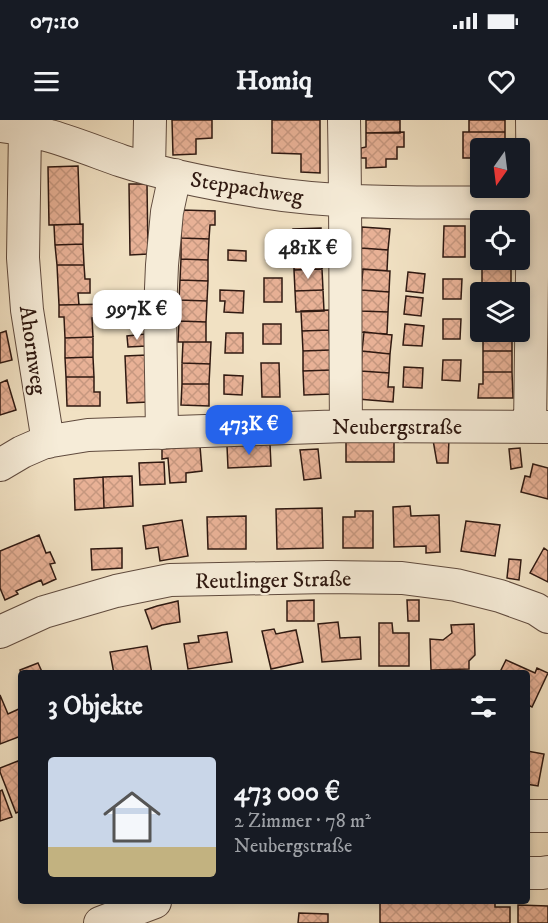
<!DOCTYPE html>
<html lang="de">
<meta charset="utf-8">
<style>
:root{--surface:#171b24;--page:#242831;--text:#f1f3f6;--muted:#9ea1a6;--accent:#2563eb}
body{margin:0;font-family:"IM FELL DW Pica",serif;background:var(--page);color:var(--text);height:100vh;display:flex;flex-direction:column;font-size:22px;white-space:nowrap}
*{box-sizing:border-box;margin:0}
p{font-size:20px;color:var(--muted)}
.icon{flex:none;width:33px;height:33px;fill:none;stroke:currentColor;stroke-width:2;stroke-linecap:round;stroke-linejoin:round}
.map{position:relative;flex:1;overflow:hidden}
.details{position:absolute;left:18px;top:550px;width:512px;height:234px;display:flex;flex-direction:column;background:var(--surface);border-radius:6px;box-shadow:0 3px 9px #0003}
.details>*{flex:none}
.needle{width:39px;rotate:194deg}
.buttons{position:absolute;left:470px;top:18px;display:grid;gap:12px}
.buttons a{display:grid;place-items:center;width:60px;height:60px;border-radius:6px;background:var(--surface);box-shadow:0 3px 9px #0003;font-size:30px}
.price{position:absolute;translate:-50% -51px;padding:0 14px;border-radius:12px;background:#fff;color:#222;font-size:20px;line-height:39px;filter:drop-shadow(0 2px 3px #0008)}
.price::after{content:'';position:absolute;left:50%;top:36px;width:18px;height:14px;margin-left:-9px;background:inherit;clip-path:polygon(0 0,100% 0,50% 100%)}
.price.current{background:var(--accent);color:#fff}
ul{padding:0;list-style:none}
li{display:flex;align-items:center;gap:18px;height:150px;padding:0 30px}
li span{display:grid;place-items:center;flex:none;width:168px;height:120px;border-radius:6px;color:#555}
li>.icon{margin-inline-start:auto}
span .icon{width:72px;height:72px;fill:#fffc;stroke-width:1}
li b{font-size:26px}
h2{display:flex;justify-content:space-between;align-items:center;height:72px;padding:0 30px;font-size:26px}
.status{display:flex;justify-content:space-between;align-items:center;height:42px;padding:0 30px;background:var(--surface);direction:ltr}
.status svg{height:16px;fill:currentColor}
header{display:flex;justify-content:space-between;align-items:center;height:78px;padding:0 30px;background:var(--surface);font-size:27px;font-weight:800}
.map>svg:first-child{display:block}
.building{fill:url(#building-cross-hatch);stroke:#2f1911;stroke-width:1.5}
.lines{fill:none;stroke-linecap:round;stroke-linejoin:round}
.minor-casing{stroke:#604b3e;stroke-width:34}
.minor{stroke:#f6ecd8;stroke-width:32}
.labels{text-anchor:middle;stroke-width:4.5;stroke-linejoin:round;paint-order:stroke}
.street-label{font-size:22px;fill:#2f1911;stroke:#f6ecd8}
</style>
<div class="status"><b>07:10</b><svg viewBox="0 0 49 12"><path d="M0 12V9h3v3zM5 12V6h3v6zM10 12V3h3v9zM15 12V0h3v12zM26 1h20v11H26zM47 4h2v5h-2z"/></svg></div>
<header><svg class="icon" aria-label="menu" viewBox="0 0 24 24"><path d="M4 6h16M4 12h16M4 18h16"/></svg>Homiq<svg class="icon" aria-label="heart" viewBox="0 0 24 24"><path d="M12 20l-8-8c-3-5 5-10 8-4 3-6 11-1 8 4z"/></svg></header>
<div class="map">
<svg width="548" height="803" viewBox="0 0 548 803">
<defs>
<pattern id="building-cross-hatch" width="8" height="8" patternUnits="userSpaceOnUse" patternTransform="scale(1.5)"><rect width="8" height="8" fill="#e8b196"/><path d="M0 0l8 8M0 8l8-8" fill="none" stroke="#c79880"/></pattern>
</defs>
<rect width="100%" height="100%" fill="#f1e1c3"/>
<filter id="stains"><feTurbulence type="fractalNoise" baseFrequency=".00333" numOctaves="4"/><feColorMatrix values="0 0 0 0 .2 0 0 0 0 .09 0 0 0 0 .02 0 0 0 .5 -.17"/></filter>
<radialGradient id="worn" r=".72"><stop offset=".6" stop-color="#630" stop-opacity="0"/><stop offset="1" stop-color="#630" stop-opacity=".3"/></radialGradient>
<path class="building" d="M172 0H212V18L196 19V34L173 35Z
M272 0H320V53L301 52V34L272 33Z
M366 0H400V13H366Z
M469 0H505V12H469Z
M404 12V27H397V39H386V47L366 48V38H361V28L366 27V13Z
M463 12H505V24H509V28H480V38H463Z
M78 46 80 104 49 105 48 47Z
M129 64H147L148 134 130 135Z
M182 90 215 91V105H210L209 119 181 118Z
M83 104V124L55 125 54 105Z
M444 106H465V137H443Z
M362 107 390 109 388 130 361 128Z
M321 108V129L294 130 293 109Z
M181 118 209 119 208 140 181 139Z
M266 121H283V140H266Z
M83 124 84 145H57L55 125Z
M361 128 388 130 387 151 360 149Z
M321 129 322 149 294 150V130Z
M228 130 246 131V141L228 140Z
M181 139 208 140V161L180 160Z
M482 140H511V147H482Z
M57 145H84L85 159H90V173H78L79 185H59Z
M482 147H511V168H482Z
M322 149 323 170 295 171 294 150Z
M363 149 390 151 389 172 361 170Z
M408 152 425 154 423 173 406 171Z
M264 158H282V182H264Z
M443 159H462L461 179H443Z
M180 160 208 161 207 181 179 180Z
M482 168H511V172H482Z
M220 170 244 171 243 193 224 192 225 181H220Z
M323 170 324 191 296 192 295 171Z
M361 170 389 172 388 192 360 191Z
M406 176 423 178 421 196 404 194Z
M179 180 207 181 206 202 179 201Z
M110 184V197L92 198 93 217 65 218 64 197H59V185Z
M329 190V210L302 211 301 191Z
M360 191 388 192 387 214 359 212Z
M443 199H461L460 219H443Z
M179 201 206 202V222H178Z
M263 204H281V224H263Z
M405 204 424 206 422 226 403 225Z
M329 210 330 230 303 231 302 211Z
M6 211 12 240 0 243V213Z
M364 212 392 215 390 234 362 231Z
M483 212H512V231H483Z
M226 213H243V233H225Z
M145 214 146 226 128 227 127 216Z
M93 217V237L65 238V218Z
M183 222H211L210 244 182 243Z
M330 230 331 250 303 251V231Z
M362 231 390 234 389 253 361 251Z
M483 231H512V252H483Z
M147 235 149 282 127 283 125 236Z
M93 237 94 257H66L65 238Z
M443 240H461L460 261 442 260Z
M182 243 210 244 209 264H182Z
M261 243H279L280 277H262Z
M404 247 423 248 422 268 403 267Z
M331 250 332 274 304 275 303 251Z
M361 251 389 253 388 267H394L393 282 358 279Z
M483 252H512L513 278H478L479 264H483Z
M224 255 243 256 242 275 224 274Z
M66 257H94V272H100V286H67Z
M7 260 16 290 0 295V263Z
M182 264H209V286L181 285Z
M449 319 448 343H437L433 320Z
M394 321V342H346V322Z
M270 324 271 346 228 348 227 326Z
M200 326 202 351 186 353V362L170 363 168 338 162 339V329Z
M520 328 522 347 511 349 509 329Z
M318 329 321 358 304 360 300 330Z
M164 342 165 364 140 365 139 343Z
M533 344 548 348V379L521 372 525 356 530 357Z
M132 356 133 386 104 388 103 357Z
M103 357 104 388 75 390 74 359Z
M410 386 411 396 439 395 440 432 426 433V426L394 427 393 387Z
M322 388 323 428 277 429 276 389Z
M355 391H373V428H343V397H355Z
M246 396V429H208L207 397Z
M182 400 188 436 160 441 158 427 146 429 143 406Z
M466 401 500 405 495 436 461 431Z
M39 415 46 433 50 432 55 443 50 444 56 459 43 465 41 460 16 471 18 474 5 480 0 468V431Z
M122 428V448L92 450 91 429Z
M544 428 548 431V462L530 453Z
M509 439 521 440 519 460 507 458Z
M314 480V501H287V481Z
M407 480H419V501H408Z
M178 481 180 502 162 505 152 509 145 490 157 486Z
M338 502 340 518 360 517 361 539 322 542 318 504Z
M379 503H392L393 513H409V546H379Z
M474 504 475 535 469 541V549L431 550 430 519 443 520 452 513 451 505Z
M274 509 276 514 296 510 303 542 271 549 262 511Z
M227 512 232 542 188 549 184 524 199 522 198 516Z
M147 526 152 554H114L110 532Z
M506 540 535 553 537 548 548 553 532 587 526 584V554H499Z
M38 543 43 554H21L20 550Z
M0 575 8 594 21 588V616L0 624Z
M527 631 544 634 538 666 526 664Z
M18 641 21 647V691L16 693 0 652V648Z
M2 670 12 697 0 701V671Z
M380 782H495V787H510V803H380Z
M518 785 548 786V803H518Z
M299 793 328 794V803H298Z"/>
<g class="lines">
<g class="minor-casing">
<path id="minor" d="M344 0C346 102 345 204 346 306
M0 6C43 10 82 27 122 41 165 55 212 64 256 71 352 87 451 81 548 83
M25 9 23 138 27 190 48 322
M149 49 150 0
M530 307 533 82 532 0
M162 313 160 192 162 145 167 92 175 55
M0 345 22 332 45 322 88 315 346 306 548 307
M0 512 44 492 116 471 170 460 327 457 402 458 456 465 500 476 536 489 548 497
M526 696H548
M526 753H542L548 752
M100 803 155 782"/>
</g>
<use href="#minor" class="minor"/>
</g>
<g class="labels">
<g class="street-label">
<text transform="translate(247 67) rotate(9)" y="8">Steppachweg</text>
<text transform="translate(34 230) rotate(82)" y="8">Ahornweg</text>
<text x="397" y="314">Neubergstraße</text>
<text transform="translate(273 459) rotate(-1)" y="8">Reutlinger Straße</text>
</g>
</g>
<rect width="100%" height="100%" filter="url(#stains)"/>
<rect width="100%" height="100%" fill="url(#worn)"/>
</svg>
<div class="buttons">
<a><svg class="needle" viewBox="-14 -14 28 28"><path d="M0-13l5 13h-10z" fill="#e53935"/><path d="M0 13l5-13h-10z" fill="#9ea1a6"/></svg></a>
<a><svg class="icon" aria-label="locate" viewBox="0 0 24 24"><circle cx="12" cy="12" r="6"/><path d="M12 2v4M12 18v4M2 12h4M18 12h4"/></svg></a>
<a><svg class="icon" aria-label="layers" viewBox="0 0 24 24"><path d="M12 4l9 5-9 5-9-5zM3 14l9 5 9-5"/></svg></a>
</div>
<b class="price" style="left:308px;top:160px">481K €</b>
<b class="price" style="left:137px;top:221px">997K €</b>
<b class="price current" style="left:249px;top:336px">473K €</b>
<section class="details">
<h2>3 Objekte<svg class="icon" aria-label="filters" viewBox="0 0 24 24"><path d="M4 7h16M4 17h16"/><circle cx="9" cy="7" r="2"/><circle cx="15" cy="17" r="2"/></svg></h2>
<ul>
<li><span style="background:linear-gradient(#c9d6e8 75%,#c2b280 0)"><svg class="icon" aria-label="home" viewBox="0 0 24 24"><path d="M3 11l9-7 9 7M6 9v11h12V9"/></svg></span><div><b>473 000 €</b><p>2 Zimmer · 78 m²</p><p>Neubergstraße</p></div></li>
</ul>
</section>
</div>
